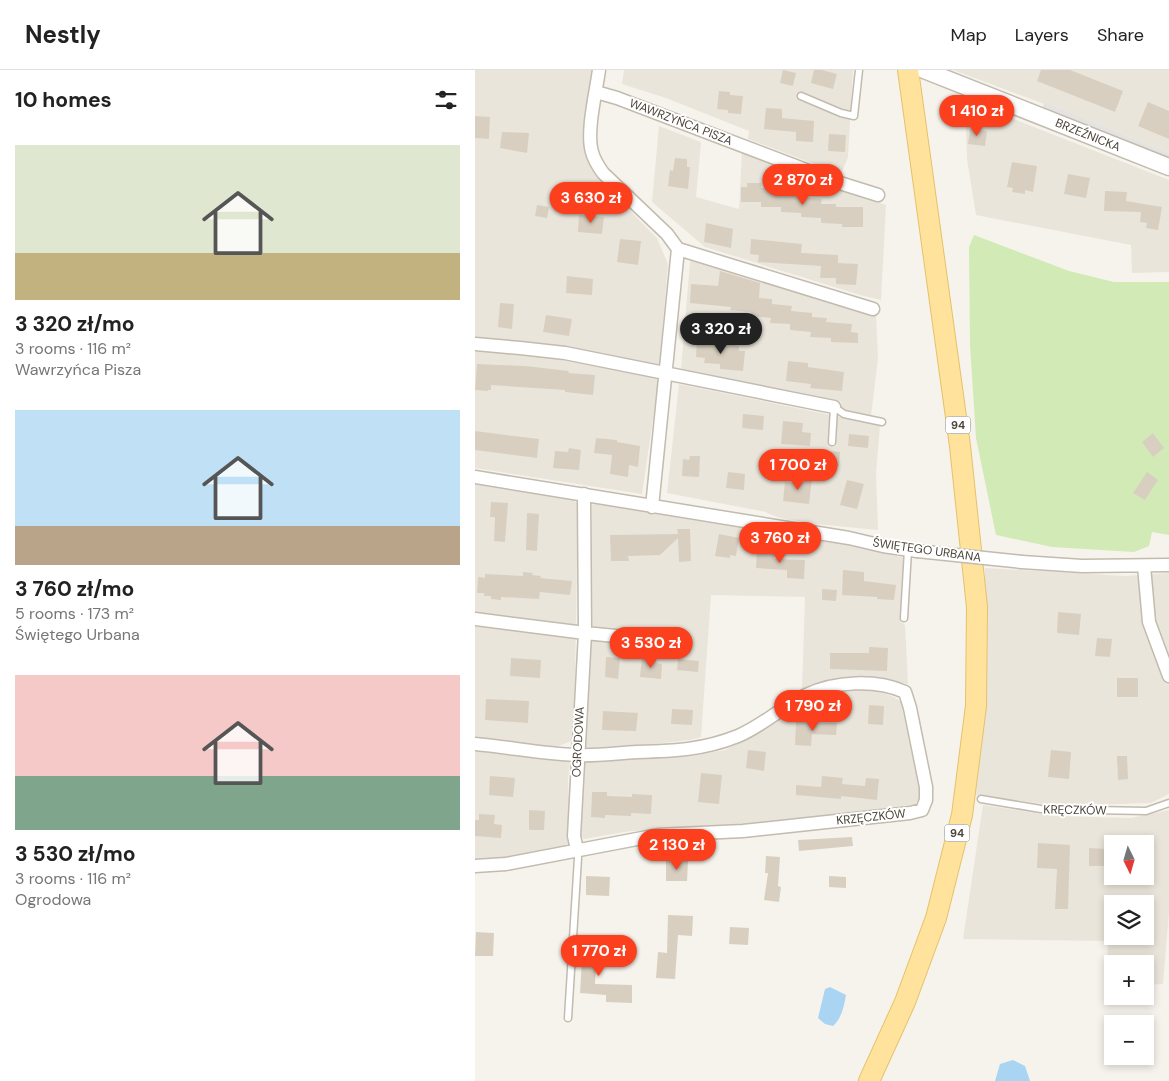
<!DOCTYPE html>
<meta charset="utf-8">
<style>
:root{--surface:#fff;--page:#f6f6f6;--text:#222;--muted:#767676;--line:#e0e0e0;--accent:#fc3f1d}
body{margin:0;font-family:"DM Sans",sans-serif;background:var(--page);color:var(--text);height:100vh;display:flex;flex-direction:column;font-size:19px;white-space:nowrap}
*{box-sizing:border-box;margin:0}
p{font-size:16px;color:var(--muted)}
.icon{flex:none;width:28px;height:28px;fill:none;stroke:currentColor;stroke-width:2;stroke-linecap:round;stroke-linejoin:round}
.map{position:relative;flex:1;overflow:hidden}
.panel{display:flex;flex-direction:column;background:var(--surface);width:475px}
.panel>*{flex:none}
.needle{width:32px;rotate:175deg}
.buttons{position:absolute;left:629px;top:765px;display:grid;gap:10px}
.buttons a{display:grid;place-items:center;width:50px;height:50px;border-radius:0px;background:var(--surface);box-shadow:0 2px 8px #0003;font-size:25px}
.price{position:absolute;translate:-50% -42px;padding:0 11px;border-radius:18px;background:var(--accent);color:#fff;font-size:16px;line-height:32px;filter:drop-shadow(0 1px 2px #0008)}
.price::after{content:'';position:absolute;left:50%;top:30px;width:15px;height:11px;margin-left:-8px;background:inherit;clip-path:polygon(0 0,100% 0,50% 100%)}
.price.selected{background:#222;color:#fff}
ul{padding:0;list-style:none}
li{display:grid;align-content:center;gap:10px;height:265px;padding:0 15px}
li span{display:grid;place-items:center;height:155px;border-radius:0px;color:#555}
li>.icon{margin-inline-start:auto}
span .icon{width:90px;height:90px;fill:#fffc;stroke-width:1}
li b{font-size:21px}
h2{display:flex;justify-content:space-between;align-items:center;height:60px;padding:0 15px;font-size:21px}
header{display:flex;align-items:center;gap:30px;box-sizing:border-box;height:70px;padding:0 25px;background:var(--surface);border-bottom:1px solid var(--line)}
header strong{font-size:24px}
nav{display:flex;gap:28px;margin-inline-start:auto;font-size:18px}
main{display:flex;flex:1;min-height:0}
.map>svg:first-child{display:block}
.residential{fill:#eae5da;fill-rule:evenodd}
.green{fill:#d2eab5}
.parking{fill:#e5e3e0}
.water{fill:#a9d4f2}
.building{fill:#d8cfc1}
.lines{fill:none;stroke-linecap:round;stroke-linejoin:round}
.service-casing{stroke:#c2bbae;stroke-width:9}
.minor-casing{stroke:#c2bbae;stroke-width:15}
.tertiary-casing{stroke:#c2bbae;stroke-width:19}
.primary-casing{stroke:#e6c16a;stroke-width:22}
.service{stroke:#fff;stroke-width:6}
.minor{stroke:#fff;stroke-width:12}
.tertiary{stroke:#fff;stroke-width:16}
.primary{stroke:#ffe39c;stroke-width:20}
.minor-bridge-casing{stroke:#c2bbae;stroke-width:15;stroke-linecap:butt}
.minor-bridge{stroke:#fff;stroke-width:12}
.labels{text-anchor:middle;stroke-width:4;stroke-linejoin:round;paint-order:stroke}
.shield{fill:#fff;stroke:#817c74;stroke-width:1}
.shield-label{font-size:11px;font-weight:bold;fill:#4b4439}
.street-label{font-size:12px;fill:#4b4439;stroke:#fff}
</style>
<header>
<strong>Nestly</strong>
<nav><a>Map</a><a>Layers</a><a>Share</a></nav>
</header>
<main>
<section class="panel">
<h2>10 homes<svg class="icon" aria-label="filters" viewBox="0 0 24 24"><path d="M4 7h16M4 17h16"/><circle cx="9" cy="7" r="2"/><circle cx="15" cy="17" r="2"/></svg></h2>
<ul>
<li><span style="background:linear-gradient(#dfe7d0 70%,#c2b280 0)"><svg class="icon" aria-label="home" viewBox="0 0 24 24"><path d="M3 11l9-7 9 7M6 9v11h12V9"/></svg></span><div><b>3 320 zł/mo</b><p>3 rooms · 116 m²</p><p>Wawrzyńca Pisza</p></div></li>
<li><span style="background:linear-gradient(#bfe0f5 75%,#b9a48a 0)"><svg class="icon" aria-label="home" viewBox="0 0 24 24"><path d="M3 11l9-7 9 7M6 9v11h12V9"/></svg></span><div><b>3 760 zł/mo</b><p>5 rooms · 173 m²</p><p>Świętego Urbana</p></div></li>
<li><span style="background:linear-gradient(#f6c9c9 65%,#7fa58c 0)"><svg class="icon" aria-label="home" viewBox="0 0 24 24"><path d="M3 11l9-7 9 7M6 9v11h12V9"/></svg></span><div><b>3 530 zł/mo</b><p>3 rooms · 116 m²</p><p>Ogrodowa</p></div></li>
</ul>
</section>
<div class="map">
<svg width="694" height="1011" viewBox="0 0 694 1011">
<rect width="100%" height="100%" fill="#f6f3ec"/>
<path class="residential" d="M0 0H118L115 92 161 147 182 168 193 194 184 298 0 272Z
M149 0H378L373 87 366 104 273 69 274 61 191 28 147 14Z
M478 0H694V83L570 32 569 34Z
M490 30 694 110V202L657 203 656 175 501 145 492 89Z
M184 56 226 72 221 127 264 139 267 81 389 128 411 135 406 230 385 225 230 177 177 132Z
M219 189 401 245 403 288 396 346 365 339 367 332 206 299 215 192Z
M0 279 42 282 184 308 167 424 0 398Z
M204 314 405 355 401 403 403 460 341 454 305 448 292 443 291 442 192 423Z
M0 413 94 426 103 434 99 665 96 671 79 678 0 669Z
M126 432 217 450 366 473 430 488 426 552 430 555 433 614 395 607 361 611 327 619 330 527 236 525 226 667 215 670 152 677 109 679 115 557 117 435Z
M510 498 650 506 694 503V724L676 733 583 736 501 725 510 628Z
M370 619 399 620 419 627 426 632 446 728 440 734 284 756 155 761 109 769 105 765 109 689 218 686 250 680 280 665 322 640 343 624Z
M0 679 90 689 95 691 93 709 95 770 97 776 35 788 0 792Z
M508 735 580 746 656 748 694 740V842L688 914 670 915V894H638L637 916H631L633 871 488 869ZM638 774H670V806H638ZM638 834H670V866H638Z"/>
<path class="green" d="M499 165 594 201 639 212H694V465L677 462 674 476 659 482 577 477 521 465 501 368 495 275 494 177Z"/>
<path class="parking" d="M570 32 694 83V90L567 38Z"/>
<path class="water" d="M355 917 371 925C369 936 367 948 358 956L350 954 343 948 350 919Z
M538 990 550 996 555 1011H520L525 994Z"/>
<path class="building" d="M308 0 321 3 318 16 305 13Z
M339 0H347L362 4 358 19 336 13Z
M566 0H595L648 21 640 42 562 11Z
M244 21 255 22V25L268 26 266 44 253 43V40L242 39Z
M673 32 694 41V69L663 56Z
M291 38 307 39V48L339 51 338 72 321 71V62L289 59Z
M0 46 15 47 14 69 0 68Z
M495 59 512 61 510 76 493 74Z
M27 62 54 63 52 83 25 78Z
M354 64 371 65 370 82 353 81Z
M200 88 212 89V97H215L213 119 193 116 195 100 198 101Z
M537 92 562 96 558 122 550 120V124L537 122 538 118 532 117Z
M593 104 615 108 611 128 589 124Z
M272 113H286V118H307V123H321V127L347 129 346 134H361V137H388V157H367V154L346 153V148L326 147V143L306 142V137H286V132H266V117H272Z
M630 121 652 122 651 131 687 137 683 160 671 158 672 153 665 152 666 142 629 141Z
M62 135 74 137 72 148 60 146Z
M104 145 129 147 127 164 103 162Z
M231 153 258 159 256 178 229 172Z
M145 169 166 171 163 195 142 192Z
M276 169 327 174 326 183 363 185V193L383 194 381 215 361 214V208H345L346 196 283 192 284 185 275 184Z
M245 201 285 213 284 228 297 229V234L317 236 316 241 337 243V247L352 248 351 252 377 254 376 262 383 263V273L356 272V268L335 267 336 262 315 260V254L295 253 296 248 276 246V242L255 240 256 237 215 233 216 214 243 216Z
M92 206 118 209 117 225 91 223Z
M25 233 39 234 37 259 23 257Z
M71 245 97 249 94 266 68 262Z
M222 269 264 276V281H270L268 301 245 299V294L229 293 230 288 221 287Z
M313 291 333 293V297L369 302 367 321 335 318 336 314 311 311Z
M2 294 50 296 94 301 93 303 120 305 118 325 90 322V320L16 315V320H13V321L0 320Z
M268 344 289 346 288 360 267 358Z
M308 351 328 353 327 362 336 363 335 376 306 374Z
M0 361 64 369 62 388 0 380Z
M678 363 689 378 678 387 667 372Z
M374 364 394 366 393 378 373 376Z
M121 368 142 370V372L165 376 163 397 154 395 153 407 135 404 137 385 119 383Z
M94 378 106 380 104 400 78 398 80 381 93 382Z
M353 381 365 382 364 396 352 395Z
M215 386H225L224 407 207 406 208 389 214 390Z
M253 402 270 404 269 420 251 418Z
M672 402 683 410 670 430 658 423Z
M324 406 337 408 334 434 308 431 310 412 323 414Z
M372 410 389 414 382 439 365 435Z
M16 432 33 433 30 472 19 471 20 447H15Z
M52 443 64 444 62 481 51 480Z
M202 459H215L216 491 204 492 203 468 185 485 153 486 154 491H136L135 465 203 464Z
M244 464 264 468 261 486 255 485V488L240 486Z
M282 479 299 480V489L330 490 329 509 312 508V500L281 498Z
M368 500 389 502V511L421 515 419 530 402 529V527L367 525Z
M48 502 58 503 57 505 66 506 65 508 97 511 95 525 65 522 64 529 26 527V530L16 529V526H9V523H2L3 507 10 508V504L48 506Z
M347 519 362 520 361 531 347 530Z
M583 542 606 544 604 565 582 563Z
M622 568 637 569 635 587 620 586Z
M394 577 413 578 412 601 355 599V583H394Z
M131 587 145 588 143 609 130 607Z
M36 588 66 590 65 608 35 606Z
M167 588 181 589V593L187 594 186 609 165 607Z
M203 589 224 591 223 602 202 600Z
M642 608H663V627H642Z
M11 629 54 631 53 653 10 650Z
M394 635 409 636 408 655 393 654Z
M197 639 218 640 217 655 196 654Z
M128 641 163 643 161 661 127 660Z
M321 652 362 653 361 665 337 664 336 676 320 675Z
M273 680 291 682 289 701 271 698Z
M576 680 596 682 594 709 573 707Z
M642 686H652L653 709 643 710Z
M226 703 247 705 244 734 223 732Z
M15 706 40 708 38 727 14 725Z
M347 706 368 708 367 714 390 716 391 708 404 709 402 730 366 726V729L321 725V715L346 717Z
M117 722H132V726L157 727V724L177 725 176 744 156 743V746L130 745V748L116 747Z
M54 740 70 741 69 760H54Z
M4 744 20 745 19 754 27 755 26 768 0 766V750H4Z
M377 767 378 776 324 781 323 770Z
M563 773 595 775 593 839H580L582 799 562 798Z
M614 778 631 779V796H614Z
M291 786 305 787 303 816 306 817 304 832 289 830 293 803H290Z
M191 791H213L212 811H191Z
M111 806 135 807 134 826 111 825Z
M354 806 371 807V818L354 817Z
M193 845 218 846 217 866 203 865 200 909 181 908 183 882 192 883Z
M255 857 274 858 273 875 254 874Z
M1 862 19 863 18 886H0Z
M103 871 122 872 120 914 157 915V933L131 932V925L105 923 107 890 103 889 104 885H102Z"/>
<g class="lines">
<g class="service-casing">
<path id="service" d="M326 26 366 43 379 46 384 0
M357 372 359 337 369 344 407 352
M429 548 433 480
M506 729 566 739 671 741 694 733
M93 948 103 788 102 780"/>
</g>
<g class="minor-casing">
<path id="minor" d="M124 0C121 22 111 62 117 82 119 90 123 96 128 103L192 164 203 179 177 437
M121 22 142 28 368 114 403 125
M203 179 398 239
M0 274 45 278 90 283 359 337
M0 407 374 468 408 476 442 481
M547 492 607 496 694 495
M669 496 674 552 694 606
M0 549 110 563 191 571
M0 674C34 677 68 684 102 685 122 686 142 683 162 682 199 681 228 680 263 666 287 656 307 637 331 625 360 611 401 609 430 622L435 638 451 717V730L447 740 435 743 268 761 183 765 31 794 0 796
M102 780 99 766 110 563 109 424"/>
</g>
<g class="tertiary-casing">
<path id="tertiary" d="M449 0 694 97"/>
</g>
<g class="primary-casing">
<path id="primary" d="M394 1011 430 932 461 848 487 745 501 636 502 537 485 376 433 0"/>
</g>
<use href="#service" class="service"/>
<use href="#minor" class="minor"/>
<use href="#tertiary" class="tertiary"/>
<use href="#primary" class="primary"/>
<g class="minor-bridge-casing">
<path id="minor-bridge" d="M442 481 547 492"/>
</g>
<use href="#minor-bridge" class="minor-bridge"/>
</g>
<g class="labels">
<g class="shield">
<rect x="470.5" y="346.5" width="25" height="17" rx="4"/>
<rect x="469.5" y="754.5" width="25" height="17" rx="4"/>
</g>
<g class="shield-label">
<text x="483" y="359">94</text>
<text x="482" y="767">94</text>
</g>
<g class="street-label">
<text transform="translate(206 52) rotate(21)" y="4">WAWRZYŃCA PISZA</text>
<text transform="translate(613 65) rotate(22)" y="4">BRZEŹNICKA</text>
<text transform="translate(452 480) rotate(8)" y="4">ŚWIĘTEGO URBANA</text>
<text transform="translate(103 672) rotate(-87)" y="4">OGRODOWA</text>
<text transform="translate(600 740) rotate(1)" y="4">KRĘCZKÓW</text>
<text transform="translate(396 747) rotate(-6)" y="4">KRZĘCZKÓW</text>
</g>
</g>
</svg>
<div class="buttons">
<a><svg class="needle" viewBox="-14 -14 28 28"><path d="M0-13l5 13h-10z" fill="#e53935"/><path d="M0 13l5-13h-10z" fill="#767676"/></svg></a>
<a><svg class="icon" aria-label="layers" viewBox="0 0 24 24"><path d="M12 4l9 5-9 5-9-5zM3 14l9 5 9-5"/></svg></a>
<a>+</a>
<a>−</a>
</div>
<b class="price" style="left:502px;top:67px">1 410 zł</b>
<b class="price" style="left:328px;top:136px">2 870 zł</b>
<b class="price" style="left:116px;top:154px">3 630 zł</b>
<b class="price selected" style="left:246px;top:285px">3 320 zł</b>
<b class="price" style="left:323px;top:421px">1 700 zł</b>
<b class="price" style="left:305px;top:494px">3 760 zł</b>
<b class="price" style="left:176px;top:599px">3 530 zł</b>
<b class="price" style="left:338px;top:662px">1 790 zł</b>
<b class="price" style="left:202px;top:801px">2 130 zł</b>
<b class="price" style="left:124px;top:907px">1 770 zł</b>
</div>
</main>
